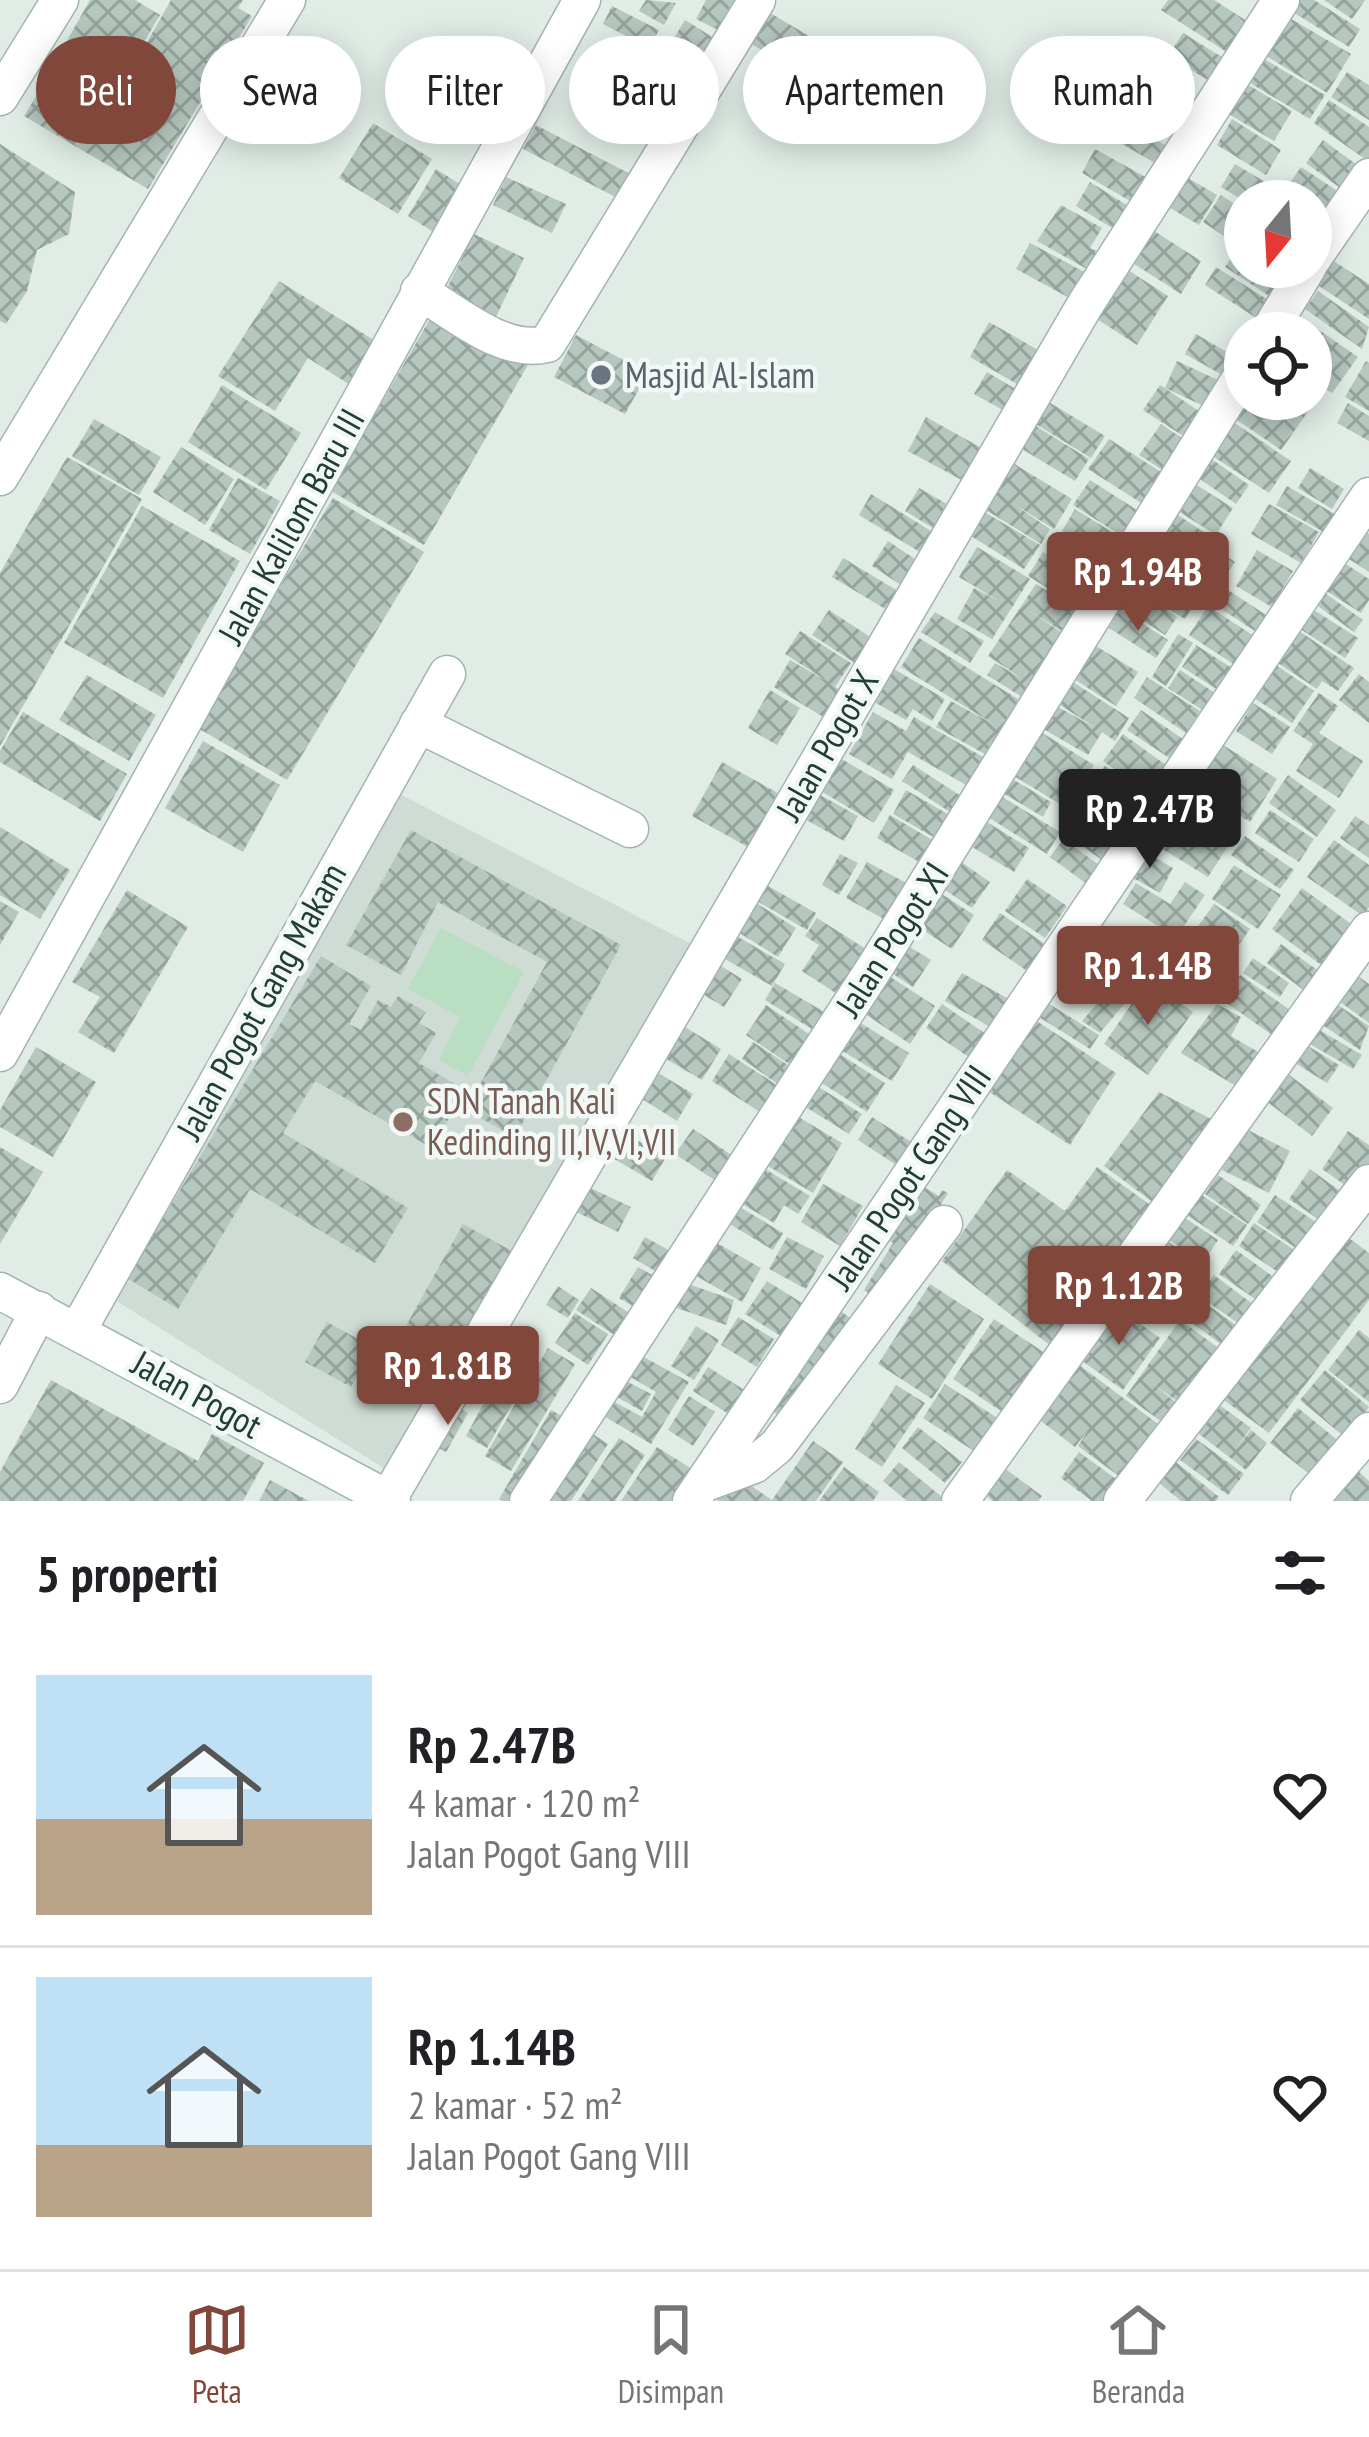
<!DOCTYPE html>
<html lang="id">
<meta charset="utf-8">
<style>
:root{--surface:#fff;--page:#f2f2f2;--text:#202124;--muted:#757577;--line:#e0e0e0;--accent:#80473a}
body{margin:0;font-family:"PT Sans Narrow",sans-serif;background:var(--page);color:var(--text);height:100vh;display:flex;flex-direction:column;font-size:45px;white-space:nowrap}
*{box-sizing:border-box;margin:0}
p{font-size:39px;color:var(--muted)}
.icon{flex:none;width:66px;height:66px;fill:none;stroke:currentColor;stroke-width:2;stroke-linecap:round;stroke-linejoin:round}
.map{position:relative;height:1501px;overflow:hidden}
.side{display:flex;flex-direction:column;background:var(--surface);flex:1}
.side>*{flex:none}
.hud{position:absolute;left:36px;top:36px;width:1299px;height:108px;display:flex;gap:24px}
.needle{width:78px;rotate:198deg}
.buttons{position:absolute;left:1224px;top:180px;display:grid;gap:24px}
.buttons a{display:grid;place-items:center;width:108px;height:108px;border-radius:50%;background:var(--surface);box-shadow:0 6px 30px #0003;font-size:60px}
.price{position:absolute;translate:-50% -102px;padding:0 27px;border-radius:12px;background:var(--accent);color:#fff;font-size:39px;line-height:78px;filter:drop-shadow(0 3px 6px #0008)}
.price::after{content:'';position:absolute;left:50%;top:72px;width:36px;height:27px;margin-left:-18px;background:inherit;clip-path:polygon(0 0,100% 0,50% 100%)}
.price.on{background:#222;color:#fff}
ul{padding:0;list-style:none}
li{display:flex;align-items:center;gap:36px;height:300px;padding:0 36px}
li+li{border-top:3px solid var(--line)}
li span{display:grid;place-items:center;flex:none;width:336px;height:240px;border-radius:0px;color:#555}
li>.icon{margin-inline-start:auto}
span .icon{width:144px;height:144px;fill:#fffc;stroke-width:1}
li b{font-size:51px}
h2{display:flex;justify-content:space-between;align-items:center;height:144px;padding:0 36px;font-size:51px}
.pill{padding:0 42px;border-radius:54px;background:var(--surface);box-shadow:0 6px 30px #0003;font-size:42px;line-height:108px}
.pill.on{background:var(--accent);color:#fff}
.tabs{display:flex;justify-content:space-around;align-items:center;height:168px;border-top:3px solid var(--line);background:var(--surface);font-size:33px;color:var(--muted)}
.tabs a{display:grid;justify-items:center;gap:6px}
.tabs .on{color:var(--accent)}
.map>svg:first-child{display:block}
.built{fill:#cfdcd5}
.garden{fill:#b9dec1}
.building{fill:url(#building-cross-hatch)}
.lines{fill:none;stroke-linecap:round;stroke-linejoin:round}
.street-casing{stroke:#a4b4ad;stroke-width:39}
.secondary-casing{stroke:#9fb8ae;stroke-width:39}
.street{stroke:#fff;stroke-width:36}
.secondary{stroke:#fff;stroke-width:36}
.worship-dot{fill:#6b7280;stroke:#f1f8f5;stroke-width:4.5}
.education-dot{fill:#8d6e63;stroke:#f1f8f5;stroke-width:4.5}
.labels{text-anchor:middle;stroke-width:9;stroke-linejoin:round;paint-order:stroke}
.worship-label{font-size:36px;fill:#5b616d;stroke:#f1f8f5;text-anchor:start}
.street-label{font-size:36px;fill:#213d34;stroke:#f1f8f5}
.education-label{font-size:36px;fill:#785e54;stroke:#f1f8f5;text-anchor:start}
</style>
<div class="map">
<svg width="1369" height="1501" viewBox="0 0 1369 1501">
<defs>
<pattern id="building-cross-hatch" width="8" height="8" patternUnits="userSpaceOnUse" patternTransform="scale(3)"><rect width="8" height="8" fill="#b6c7bf"/><path d="M0 0l8 8M0 8l8-8" fill="none" stroke="#94a39c"/></pattern>
</defs>
<rect width="100%" height="100%" fill="#e1ece6"/>
<path class="built" d="M388 788 701 949 398 1477 107 1295Z"/>
<path class="garden" d="M441 928 524 972 468 1076 439 1060 460 1017 408 989Z"/>
<path class="building" d="M90 0H135L160 15 122 79 64 46Z
M171 0H243L238 8 252 16 148 189 24 116 65 49 124 83Z
M646 0 676 3 664 25 639 11Z
M706 0H734L718 30 696 19Z
M1168 0H1214L1253 25 1233 56 1161 10Z
M1294 0H1314L1360 29 1349 47 1288 9Z
M1324 0H1365L1352 19Z
M612 6 659 30 649 48 603 24Z
M767 11 824 45 806 76 748 42Z
M1281 13 1351 54 1327 93 1258 51Z
M685 20 717 40 695 76 663 56Z
M1183 33 1225 59 1211 82 1168 56Z
M1147 47 1194 75 1178 101 1154 86 1136 115 1115 102Z
M1264 59 1325 95 1310 119 1250 83Z
M1347 72 1369 85V120L1331 97Z
M637 83 681 104 665 136 622 115Z
M1245 83 1292 111 1274 141 1227 113Z
M1329 100 1369 127V162L1314 123Z
M1232 119 1281 150 1266 175 1217 145Z
M373 123 432 159 398 214 339 178Z
M1129 124 1170 148 1160 166 1119 142Z
M536 125 636 177 623 201 523 149Z
M1323 140 1364 170 1347 193 1306 163Z
M0 144 75 192 69 234 37 250 27 291 6 324 0 321Z
M1095 149 1151 180 1137 205 1082 173Z
M1235 164 1275 188 1267 201H1244L1221 187Z
M1301 167 1348 198 1332 223 1311 209V201L1284 191Z
M436 169 463 186 435 233 408 216Z
M1183 175 1217 195 1199 225 1165 205Z
M506 177 566 204 552 233 493 205Z
M1090 182 1133 209 1119 232 1076 206Z
M1221 195 1245 211V233L1237 245 1203 222Z
M1061 205 1102 228 1090 248 1104 255 1094 273 1037 241Z
M1151 229 1201 261 1181 294 1131 262Z
M474 234 524 258 495 319 444 294Z
M1030 243 1090 275 1075 301 1016 269Z
M1239 246 1245 250V267H1272L1288 278 1274 299 1225 267Z
M1332 260 1369 284V319L1316 284Z
M1216 267 1276 305 1264 323 1205 285Z
M1128 270 1168 296 1137 345 1097 319Z
M279 281 377 342 350 385 308 358 275 411 218 376Z
M1318 291 1369 327 1362 349 1305 309Z
M435 310 529 363 424 545 331 491Z
M1303 319 1358 357 1332 393 1311 379V333H1293Z
M989 322 1045 354 1026 389 970 357Z
M1196 334 1237 358 1226 377 1185 354Z
M576 335 648 373 625 414 554 377Z
M1177 361 1220 381 1208 408 1165 388Z
M1366 361 1369 363V411L1345 397Z
M987 372 1022 393 1010 414 974 394Z
M222 385 301 433 266 490 188 442Z
M1160 385 1205 415 1188 439 1143 410Z
M1251 399H1308L1314 403 1281 450 1237 420Z
M1047 401 1105 436 1091 458 1034 423Z
M1348 403 1369 416V441L1337 423Z
M926 417 987 451 969 484 908 451Z
M94 419 161 457 139 495 72 456Z
M1233 422 1291 461 1269 493 1211 455Z
M1031 423 1089 459 1075 481 1017 446Z
M1161 424 1189 443 1169 474 1139 455Z
M1109 439 1169 477 1149 508 1088 469Z
M181 447 234 479 205 525 153 492Z
M1204 454 1249 485 1236 504 1191 473Z
M67 457 142 499 0 746V573Z
M1008 460 1072 499 1054 529 1012 503 1050 529 1041 544 986 510 996 494 989 490Z
M1310 468 1344 489 1332 509 1298 488Z
M238 478 280 501 250 554 209 530Z
M1090 480 1137 510 1120 535 1073 505Z
M1195 484 1233 508 1216 535 1178 511Z
M1287 486 1338 516 1327 534 1276 505Z
M919 488 947 504 933 528 905 511Z
M871 494 936 534 923 554 859 515Z
M333 498 424 552 287 780 196 727Z
M1269 504 1319 532 1301 563 1251 534Z
M142 506 240 561 163 698 64 643Z
M1075 509 1128 542 1116 564 1062 531Z
M986 513 1040 545 1024 569 971 536Z
M1175 513 1211 537 1196 559 1160 536Z
M1366 532 1369 534V572L1349 559Z
M1061 533 1114 566 1104 582 1050 550Z
M888 541 927 567 910 591 872 566Z
M1210 545 1235 562 1221 581 1196 565Z
M1159 546 1209 576 1197 595 1147 565Z
M977 547 1030 579 992 639 957 619 974 588 999 601 959 577Z
M1257 550 1293 571 1272 607 1236 586Z
M1043 552 1105 590 1090 614 1028 576Z
M1335 557 1369 579V600L1361 613 1317 585Z
M843 558 898 591 887 610 832 577Z
M1139 564 1197 599 1185 619 1127 584Z
M1036 584 1084 614 1070 636 1029 611 1064 634 1025 699 987 675 995 663 1023 679 988 656Z
M1125 584 1177 617 1165 635 1114 602Z
M1219 584 1266 615 1255 631 1209 601Z
M1319 589 1363 620 1354 632 1311 601Z
M1306 605 1358 638 1345 658 1294 625Z
M1208 606 1257 638 1238 667 1189 635Z
M1120 609 1168 640 1156 658 1109 628Z
M829 610 881 644 864 669 812 635Z
M935 612 984 641 970 663 921 632Z
M1296 629 1354 668 1338 691 1322 681 1317 689 1275 661Z
M800 631 851 663 835 687 844 692 828 720 774 687 790 660 830 683 785 654Z
M1178 634 1193 643 1166 686 1152 677Z
M919 638 1026 704 992 758 936 727 951 701 995 725 901 667Z
M1196 645 1232 668 1218 690 1182 667Z
M1096 646 1138 672 1116 706 1074 679Z
M1276 665 1314 691 1292 723 1254 698Z
M894 669 945 699 932 721 913 709 906 720 874 702Z
M1180 670 1215 693 1204 711 1168 688Z
M1359 674 1369 682V723L1339 700Z
M87 675 156 715 129 761 59 720Z
M1065 677 1129 718 1115 741 1102 732 1088 755 1040 727 1053 704 1097 729 1051 699Z
M1147 677 1200 711 1186 733 1134 698Z
M770 690 800 708 777 745 748 728Z
M1319 693 1338 706 1319 733 1363 761 1339 798 1296 771 1313 744 1293 731Z
M1253 703 1290 727 1272 754 1236 731Z
M1141 710 1193 746 1180 765 1127 730Z
M23 712 127 774 100 821 0 762V751Z
M873 712 906 731 914 717 983 757 966 785 908 752 892 779 849 754Z
M1036 729 1094 765 1068 809 1009 773Z
M1123 734 1170 768 1150 795 1103 761Z
M1215 740 1277 779 1250 822 1188 783Z
M203 741 280 785 243 852 165 808Z
M835 755 894 790 874 823 816 788Z
M722 762 785 797 755 851 692 816Z
M913 765 961 796 950 812 902 781Z
M1105 766 1151 799 1136 818 1091 785Z
M1288 775 1336 810 1317 837 1269 803Z
M1007 776 1051 802 1043 817 998 790Z
M1090 788 1137 822 1106 863 1059 829Z
M1189 789 1237 818 1226 836 1178 806Z
M906 790 951 816 937 839 893 814Z
M815 792 858 816 844 841 801 817Z
M996 793 1060 832 1047 854 983 814Z
M1178 810 1230 843 1208 877 1156 845Z
M1270 810 1314 839 1299 862 1255 833Z
M890 815 934 841 921 863 877 838Z
M1355 816 1369 825V858L1340 838Z
M982 819 1029 848 1014 872 967 844Z
M0 827 70 870 40 919 0 895Z
M411 830 621 945 515 1137 466 1110 547 962 438 902 401 975 346 945Z
M1245 836 1294 870 1280 889 1231 855Z
M1063 839 1102 867 1088 885 1050 857Z
M1334 840 1369 865V907L1363 916 1307 877Z
M1140 849 1173 868 1160 893 1126 874Z
M840 854 858 863 839 895 822 885Z
M957 859 990 882 972 908 939 886Z
M867 862 912 886 891 923 846 898Z
M1234 865 1281 895 1258 929 1212 899Z
M1027 879 1067 906 1045 938 1005 911Z
M757 880 816 913 807 930 748 896Z
M1185 882 1205 895 1152 973 1134 960 1158 926 1123 904 1136 883 1170 904Z
M1302 888 1358 929 1328 970 1272 929Z
M127 890 188 927 114 1053 78 1032 100 997 72 982Z
M937 891 974 915 952 949 915 925Z
M751 900 796 928 778 957 733 929Z
M0 901 19 912 0 945Z
M1214 904 1250 929 1227 962 1191 936Z
M1000 913 1048 946 1030 973 982 940Z
M817 918 869 951 840 996 802 971 819 945 805 936Z
M733 934 785 964 772 986 720 956Z
M1183 937 1221 963 1196 999 1158 974Z
M905 944 931 960 913 987 887 970Z
M1281 944 1327 977 1312 996 1267 963Z
M321 956 371 986 349 1024 361 1030 378 1000 391 1007 398 996 426 1012 419 1023 436 1033 419 1063 465 1090 432 1148 315 1081 283 1133 408 1208 375 1263 250 1189 178 1309 127 1278Z
M1253 958 1289 983 1280 997 1243 973Z
M713 961 742 979 724 1007 696 990Z
M1351 971 1369 984V1023L1332 996Z
M962 973 1014 1002 997 1031 945 1001Z
M1124 973 1140 985 1100 1033 1082 1021Z
M1240 975 1296 1014 1278 1039 1222 1000Z
M889 976 935 1006 910 1044 865 1014Z
M1148 980 1193 1012 1148 1075 1104 1044Z
M775 983 826 1013 815 1031 765 1000Z
M1329 999 1369 1026 1360 1050 1315 1020Z
M1043 1000 1099 1035 1090 1049 1034 1014Z
M942 1004 992 1038 976 1062 926 1028Z
M1217 1004 1241 1017 1231 1036 1265 1056 1244 1091 1181 1053Z
M766 1005 812 1036 792 1066 746 1035Z
M1029 1016 1116 1073 1070 1145 982 1087Z
M851 1017 909 1053 892 1081 834 1046Z
M675 1021 721 1049 702 1080 656 1053Z
M1311 1025 1362 1055 1353 1069 1303 1040Z
M753 1042 797 1071 785 1089 742 1059Z
M1303 1043 1339 1065 1327 1083 1292 1061Z
M36 1047 96 1082 53 1157 0 1127V1110Z
M835 1051 885 1083 867 1112 817 1080Z
M729 1054 780 1087 763 1114 712 1081Z
M647 1066 693 1094 677 1121 631 1092Z
M1288 1074 1333 1108 1312 1136 1266 1101Z
M817 1086 862 1114 849 1134 804 1106Z
M1159 1092 1213 1120 1154 1203 1104 1166Z
M790 1112 842 1143 813 1193 761 1162Z
M872 1117 916 1145 901 1168 858 1140Z
M613 1126 666 1157 652 1181 599 1150Z
M1244 1128 1290 1151 1269 1193 1222 1170Z
M693 1129 733 1156 716 1181 675 1154Z
M1348 1131 1369 1145V1171L1355 1192 1322 1169Z
M0 1147 43 1172 0 1244Z
M1097 1167 1152 1206 1052 1347 942 1261 1007 1170 1065 1211Z
M765 1169 810 1196 798 1214 784 1205 774 1223 739 1202Z
M1310 1169 1348 1197 1328 1226 1289 1199Z
M1218 1175 1261 1205 1248 1224 1205 1194Z
M911 1179 939 1196 942 1190 948 1193 881 1302 864 1290 893 1243 878 1233Z
M580 1183 631 1207 618 1232 568 1208Z
M823 1184 863 1206 840 1246 801 1222Z
M1200 1194 1247 1225 1233 1246 1187 1215Z
M1275 1195 1325 1228 1306 1255 1257 1222Z
M738 1206 783 1233 773 1250 728 1223Z
M1176 1212 1218 1240 1203 1263 1161 1234Z
M1254 1223 1305 1257 1290 1280 1239 1246Z
M463 1224 517 1254 432 1406 378 1376Z
M1157 1234 1210 1271 1195 1292 1142 1255Z
M1345 1235 1369 1253V1300L1269 1433 1221 1398Z
M645 1237 674 1253 662 1275 633 1258Z
M787 1237 824 1256 806 1289 769 1269Z
M715 1242 761 1268 742 1302 696 1276Z
M1236 1250 1282 1283 1265 1306 1219 1274Z
M1144 1260 1193 1295 1175 1321 1126 1287Z
M638 1267 661 1280 641 1311 619 1298Z
M1214 1275 1262 1311 1248 1330 1199 1296Z
M680 1281 734 1300 726 1325 671 1306Z
M767 1281 802 1303 781 1336 745 1314Z
M930 1284 984 1319 932 1399 878 1364Z
M558 1286 579 1300 568 1318 546 1305Z
M591 1288 634 1316 619 1338 576 1310Z
M1197 1297 1244 1331 1230 1351 1183 1316Z
M830 1303 862 1327 792 1425 759 1401Z
M1115 1306 1160 1338 1123 1390 1078 1358Z
M575 1313 608 1334 588 1365 555 1343Z
M738 1317 774 1339 757 1367 721 1345Z
M994 1319 1048 1355 1007 1415 953 1379Z
M1180 1320 1231 1357 1191 1411 1153 1384 1183 1408 1169 1427 1126 1396Z
M327 1322 373 1347 351 1387 305 1362Z
M696 1326 719 1340 694 1380 671 1366Z
M1359 1330 1369 1338V1402L1328 1370Z
M548 1348 575 1364 511 1471 485 1456Z
M642 1356 689 1382 651 1444 602 1415 611 1400 642 1417 656 1392 629 1376Z
M1070 1358 1170 1433 1131 1485 1078 1446 1088 1430 1075 1447 1028 1411Z
M708 1367 746 1391 730 1415 693 1391Z
M1325 1370 1369 1407 1347 1439 1300 1400Z
M51 1380 198 1461 212 1434 264 1463 243 1501H0V1472Z
M624 1380 651 1394 642 1411 615 1396Z
M945 1384 999 1419 977 1453 923 1418Z
M896 1385 925 1403 882 1467 855 1449Z
M491 1390 513 1402 487 1448 466 1436Z
M689 1396 715 1412 693 1446 668 1430Z
M1214 1401 1251 1428 1233 1452 1251 1430 1267 1443 1246 1470 1194 1430Z
M450 1403 468 1413 446 1452 428 1442Z
M1298 1408 1345 1446 1317 1480 1270 1443Z
M551 1410 571 1421 523 1501H502L499 1499Z
M918 1427 962 1462 945 1483 902 1448Z
M588 1431 608 1444 571 1501H542Z
M619 1438 645 1455 615 1501H578Z
M1196 1439 1244 1474 1228 1495 1180 1460Z
M813 1441 843 1462 816 1501H717L735 1475 772 1500Z
M657 1447 700 1474 682 1501H621Z
M1079 1452 1127 1487 1117 1501H1092L1061 1478Z
M995 1461 1042 1496 1038 1501H993L976 1488Z
M899 1462 947 1501H907L883 1481Z
M1176 1462 1219 1497 1216 1501H1181L1159 1483Z
M1349 1463 1369 1481V1501H1325Z
M844 1467 879 1492 873 1501H819Z
M270 1480 309 1501H259Z"/>
<g class="lines">
<g class="street-casing">
<path id="street" d="M0 97 60 0
M1311 261 1369 177
M419 291C456 313 503 355 547 344L757 0
M1268 333 1308 267
M0 477 287 0
M418 724 630 829
M0 1053 582 0
M78 1330 447 674
M0 1385 39 1310
M703 1484 754 1465 777 1446 944 1224
M388 1499 1085 305 1281 0
M528 1501 877 964 1245 371
M691 1501 1369 496
M960 1501 1369 930
M1122 1501 1369 1183
M1309 1501 1369 1431"/>
</g>
<g class="secondary-casing">
<path id="secondary" d="M0 1291 392 1501"/>
</g>
<use href="#street" class="street"/>
<use href="#secondary" class="secondary"/>
</g>
<circle class="worship-dot" cx="601" cy="375" r="12"/>
<circle class="education-dot" cx="403" cy="1122" r="12"/>
<g class="labels">
<g class="worship-label">
<text x="625" y="388">Masjid Al-Islam</text>
</g>
<g class="street-label">
<text transform="translate(291 526) rotate(-61)" y="13">Jalan Kalilom Baru III</text>
<text transform="translate(827 745) rotate(-60)" y="13">Jalan Pogot X</text>
<text transform="translate(892 939) rotate(-57)" y="13">Jalan Pogot XI</text>
<text transform="translate(261 1001) rotate(-61)" y="13">Jalan Pogot Gang Makam</text>
<text transform="translate(909 1177) rotate(-56)" y="13">Jalan Pogot Gang VIII</text>
<text transform="translate(197 1394) rotate(29)" y="13">Jalan Pogot</text>
</g>
<g class="education-label">
<text x="427" y="1114">SDN Tanah Kali<tspan x="427" dy="41">Kedinding II,IV,VI,VII</tspan></text>
</g>
</g>
</svg>
<div class="buttons">
<a><svg class="needle" viewBox="-14 -14 28 28"><path d="M0-13l5 13h-10z" fill="#e53935"/><path d="M0 13l5-13h-10z" fill="#757577"/></svg></a>
<a><svg class="icon" aria-label="locate" viewBox="0 0 24 24"><circle cx="12" cy="12" r="6"/><path d="M12 2v4M12 18v4M2 12h4M18 12h4"/></svg></a>
</div>
<b class="price" style="left:1138px;top:634px">Rp 1.94B</b>
<b class="price on" style="left:1150px;top:871px">Rp 2.47B</b>
<b class="price" style="left:1148px;top:1028px">Rp 1.14B</b>
<b class="price" style="left:1119px;top:1348px">Rp 1.12B</b>
<b class="price" style="left:448px;top:1428px">Rp 1.81B</b>
<div class="hud">
<a class="pill on">Beli</a>
<a class="pill">Sewa</a>
<a class="pill">Filter</a>
<a class="pill">Baru</a>
<a class="pill">Apartemen</a>
<a class="pill">Rumah</a>
</div>
</div>
<section class="side">
<h2>5 properti<svg class="icon" aria-label="filters" viewBox="0 0 24 24"><path d="M4 7h16M4 17h16"/><circle cx="9" cy="7" r="2"/><circle cx="15" cy="17" r="2"/></svg></h2>
<ul>
<li><span style="background:linear-gradient(#bfe0f5 60%,#b9a48a 0)"><svg class="icon" aria-label="home" viewBox="0 0 24 24"><path d="M3 11l9-7 9 7M6 9v11h12V9"/></svg></span><div><b>Rp 2.47B</b><p>4 kamar · 120 m²</p><p>Jalan Pogot Gang VIII</p></div><svg class="icon" aria-label="heart" viewBox="0 0 24 24"><path d="M12 20l-8-8c-3-5 5-10 8-4 3-6 11-1 8 4z"/></svg></li>
<li><span style="background:linear-gradient(#bfe0f5 70%,#b9a48a 0)"><svg class="icon" aria-label="home" viewBox="0 0 24 24"><path d="M3 11l9-7 9 7M6 9v11h12V9"/></svg></span><div><b>Rp 1.14B</b><p>2 kamar · 52 m²</p><p>Jalan Pogot Gang VIII</p></div><svg class="icon" aria-label="heart" viewBox="0 0 24 24"><path d="M12 20l-8-8c-3-5 5-10 8-4 3-6 11-1 8 4z"/></svg></li>
</ul>
</section>
<nav class="tabs">
<a class="on"><svg class="icon" aria-label="map" viewBox="0 0 24 24"><path d="M3 6l6-2 6 2 6-2v14l-6 2-6-2-6 2zM9 4v14M15 6v14"/></svg>Peta</a>
<a><svg class="icon" aria-label="saved" viewBox="0 0 24 24"><path d="M7 4h10v16l-5-4-5 4z"/></svg>Disimpan</a>
<a><svg class="icon" aria-label="home" viewBox="0 0 24 24"><path d="M3 11l9-7 9 7M6 9v11h12V9"/></svg>Beranda</a>
</nav>
